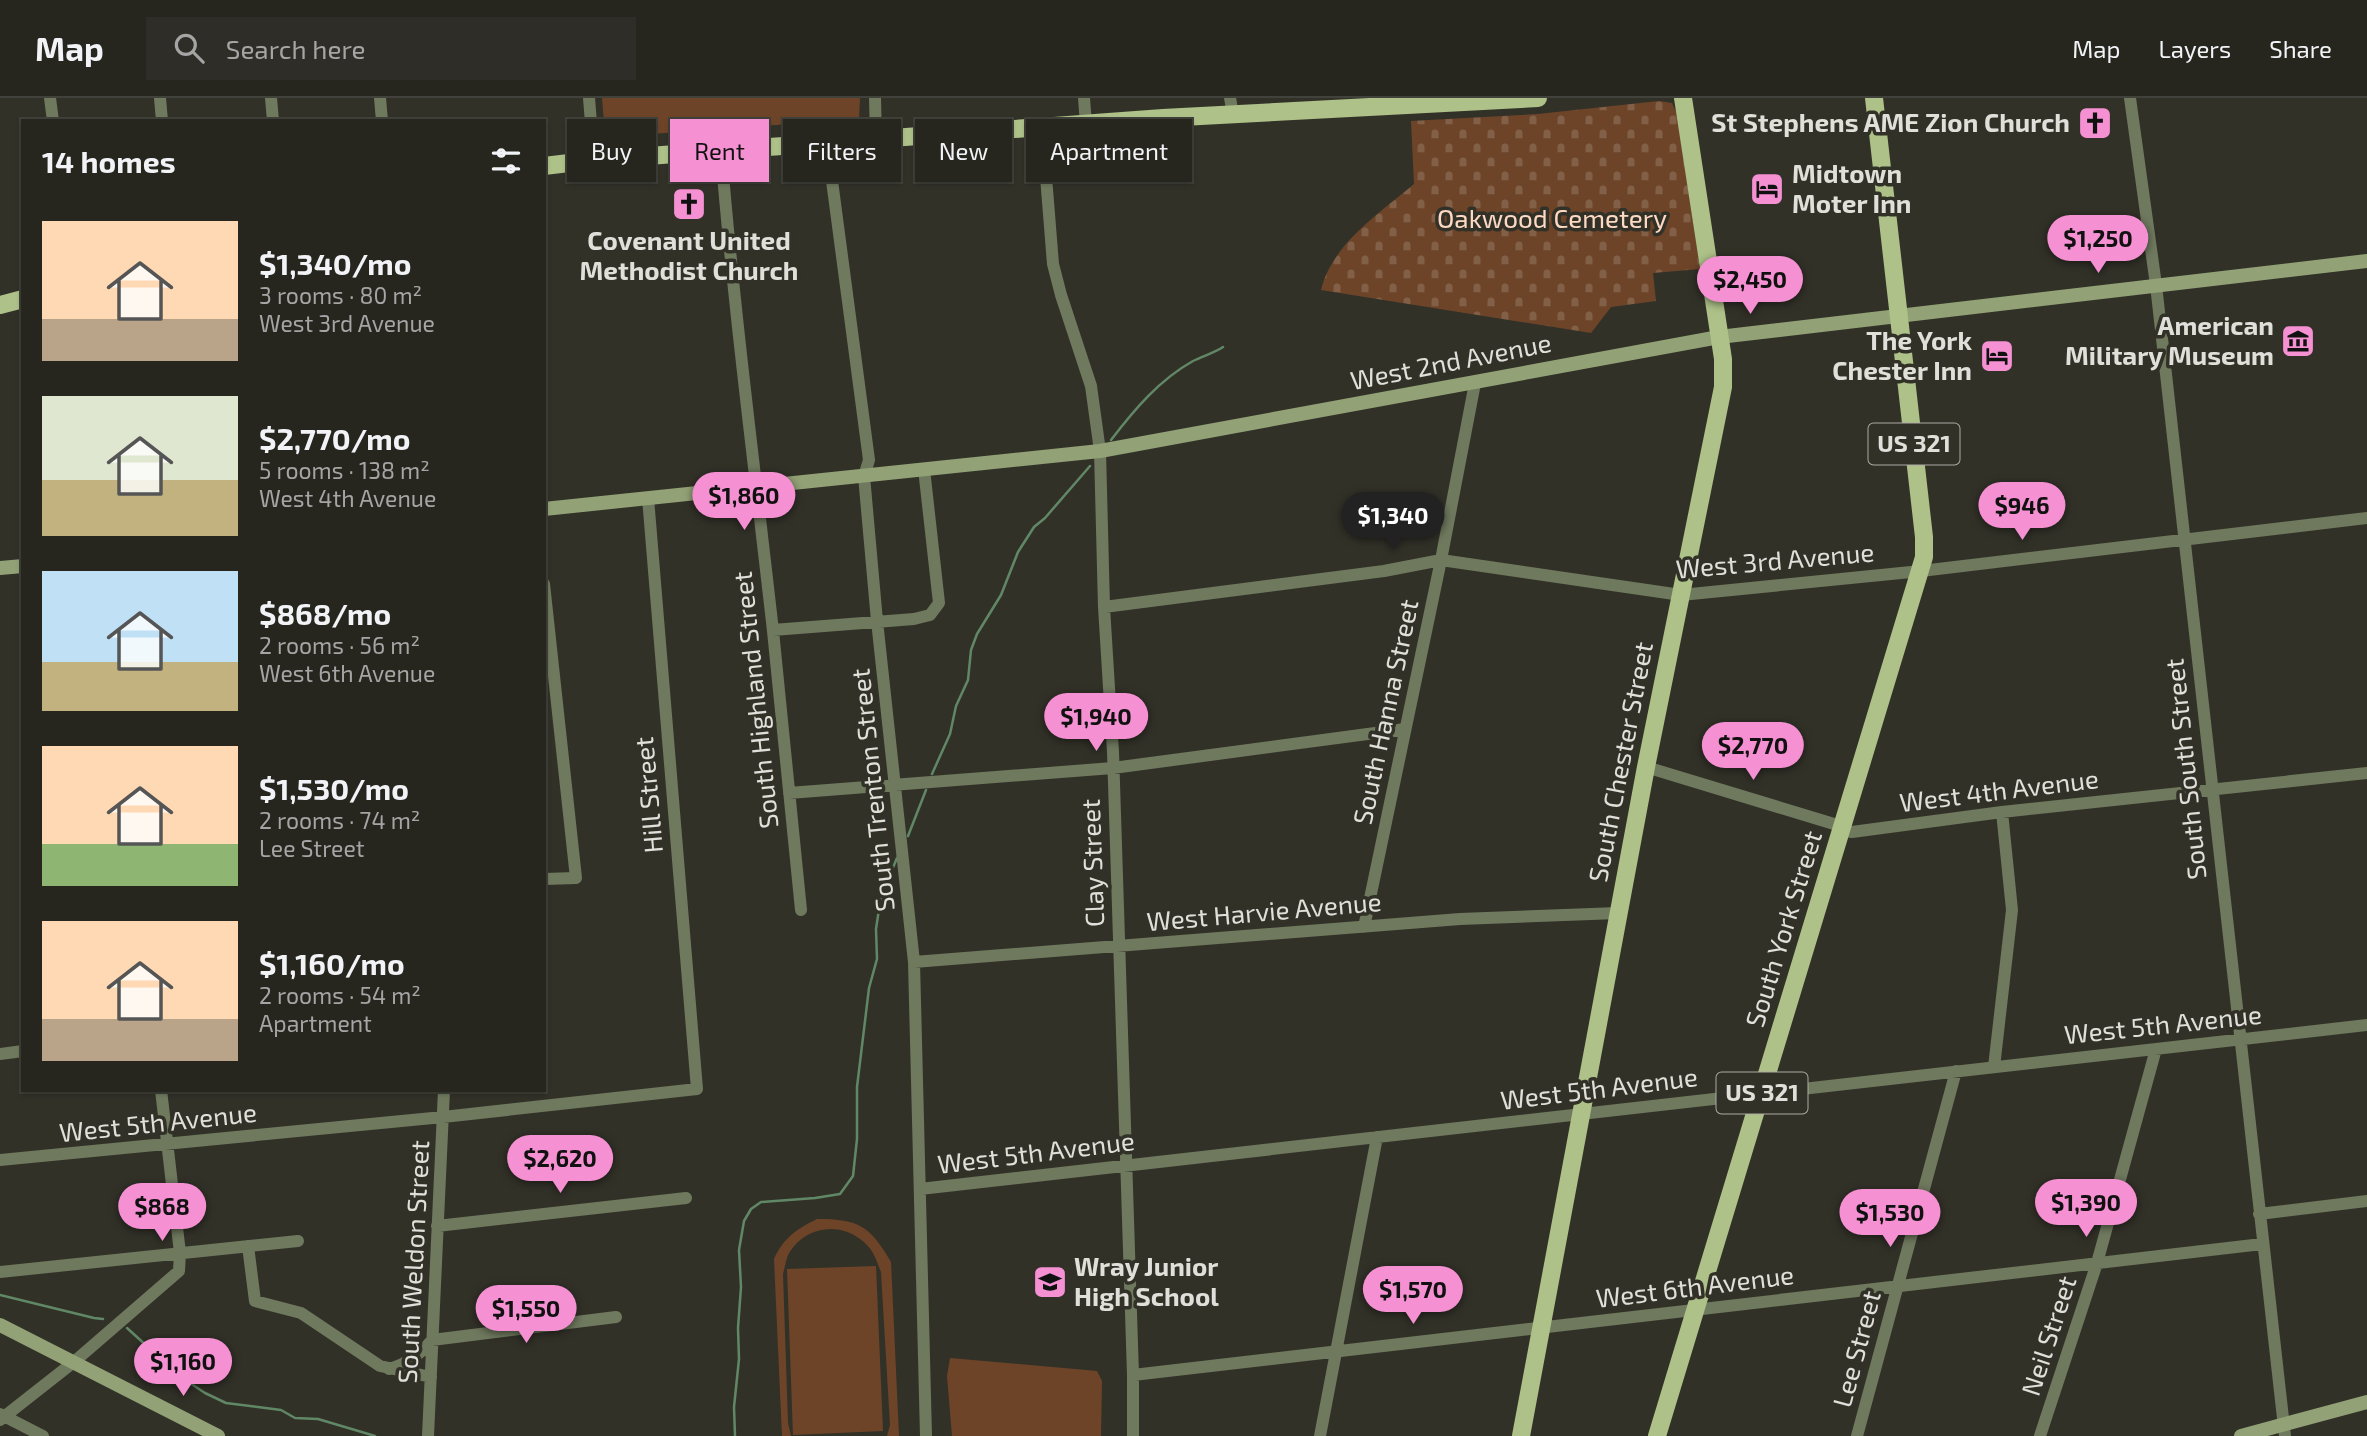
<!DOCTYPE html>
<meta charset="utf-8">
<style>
:root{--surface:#26251e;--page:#2e2d27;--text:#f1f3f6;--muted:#a4a5a4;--line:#42423c;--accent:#f591d2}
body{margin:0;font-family:"Exo 2",sans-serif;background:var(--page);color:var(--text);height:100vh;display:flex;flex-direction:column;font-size:26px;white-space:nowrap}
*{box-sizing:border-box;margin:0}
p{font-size:23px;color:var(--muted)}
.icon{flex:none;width:38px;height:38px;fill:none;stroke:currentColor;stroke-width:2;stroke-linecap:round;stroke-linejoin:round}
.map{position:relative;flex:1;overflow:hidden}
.sheet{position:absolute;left:21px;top:21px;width:525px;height:973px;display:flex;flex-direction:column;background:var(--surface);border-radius:0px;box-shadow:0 2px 5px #0004,0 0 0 2px var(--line)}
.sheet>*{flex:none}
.top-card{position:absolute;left:567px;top:21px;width:665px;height:63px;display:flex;gap:14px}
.price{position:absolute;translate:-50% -60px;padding:0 16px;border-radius:24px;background:var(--accent);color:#111;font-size:23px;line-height:46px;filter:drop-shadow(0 2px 4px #0008)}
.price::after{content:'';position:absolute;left:50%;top:42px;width:21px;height:16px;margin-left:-10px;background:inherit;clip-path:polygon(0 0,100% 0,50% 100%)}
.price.on{background:#222;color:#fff}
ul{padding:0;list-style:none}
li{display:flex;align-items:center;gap:21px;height:175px;padding:0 21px}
li span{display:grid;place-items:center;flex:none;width:196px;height:140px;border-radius:0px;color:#555}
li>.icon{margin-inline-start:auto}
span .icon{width:84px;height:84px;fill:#fffc;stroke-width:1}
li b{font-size:30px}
h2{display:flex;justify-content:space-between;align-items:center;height:84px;padding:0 21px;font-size:30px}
.tag{padding:0 24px;border-radius:0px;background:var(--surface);box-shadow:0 2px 5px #0004,0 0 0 2px var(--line);font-size:24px;line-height:63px}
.tag.on{background:var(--accent);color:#111}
header{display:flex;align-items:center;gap:42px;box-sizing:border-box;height:98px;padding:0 35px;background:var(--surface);border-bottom:2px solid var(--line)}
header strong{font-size:33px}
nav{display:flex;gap:38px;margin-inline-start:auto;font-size:24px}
.search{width:490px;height:63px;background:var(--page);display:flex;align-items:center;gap:18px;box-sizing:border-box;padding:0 24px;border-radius:0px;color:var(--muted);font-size:26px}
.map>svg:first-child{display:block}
.green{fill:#6e4429}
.cemetery{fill:url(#cemetery-stones)}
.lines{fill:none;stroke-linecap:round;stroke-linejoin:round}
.stream{stroke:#618866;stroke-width:2.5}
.street{stroke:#6f795e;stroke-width:12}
.secondary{stroke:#92a276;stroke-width:14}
.primary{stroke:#adc188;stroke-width:18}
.labels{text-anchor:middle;stroke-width:7;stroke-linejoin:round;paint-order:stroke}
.shield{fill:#323128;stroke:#acaba4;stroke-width:2}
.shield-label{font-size:24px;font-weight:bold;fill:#e0dfd9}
.poi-label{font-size:26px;font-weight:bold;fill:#e0dfd9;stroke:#323128;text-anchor:end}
.park-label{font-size:26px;fill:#fdd9c3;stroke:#323128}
.street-label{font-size:26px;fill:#e0dfd9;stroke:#323128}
</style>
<header>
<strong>Map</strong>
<div class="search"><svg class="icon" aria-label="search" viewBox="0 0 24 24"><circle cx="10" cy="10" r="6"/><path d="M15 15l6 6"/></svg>Search here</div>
<nav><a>Map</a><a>Layers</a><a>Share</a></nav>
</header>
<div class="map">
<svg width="2367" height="1338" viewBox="0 0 2367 1338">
<defs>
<pattern id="cemetery-stones" width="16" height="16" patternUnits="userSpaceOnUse" patternTransform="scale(1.75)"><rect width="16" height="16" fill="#6e4429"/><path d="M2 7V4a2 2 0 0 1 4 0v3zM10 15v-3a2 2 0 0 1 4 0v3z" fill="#825f47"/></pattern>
</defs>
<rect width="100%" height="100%" fill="#323128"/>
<path class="green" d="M602 0H860L859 21 610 39 605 37Z
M817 1121C859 1121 870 1128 891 1164L899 1338H887L890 1327 881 1174C877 1164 874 1153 865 1145 842 1123 806 1127 789 1155 786 1161 785 1169 783 1176L788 1325 791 1338H782L774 1161C783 1141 796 1131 817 1121Z
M876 1168 883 1333 793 1337 787 1171Z
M950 1260 1097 1273 1102 1283 1101 1338H952L947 1278Z"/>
<path class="cemetery" d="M1659 3 1672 5 1677 16 1700 171 1653 175 1656 203 1611 209 1591 235 1321 192C1332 146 1380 115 1414 86L1411 23 1538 16Z"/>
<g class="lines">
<path class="stream" d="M1111 342C1134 312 1159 282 1193 263 1203 258 1214 255 1223 249
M932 676 950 636 956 608 968 582 971 552 977 536 1001 497 1018 454 1034 429 1045 420 1090 368
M908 738 926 692
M0 1197 94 1220 103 1221
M127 1230 181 1279 205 1295 226 1305 281 1312 295 1320 318 1321 375 1338
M735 1338 734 1309 739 1261 738 1230 741 1189 739 1152 744 1123 751 1111 761 1104 815 1100 840 1096 853 1078 857 1041V989L869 890 877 861 876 831 881 798 897 760"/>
<path class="street" d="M50 0 53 23
M160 0 162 23
M271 0 273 23
M380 0 382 23
M589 0 594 62
M875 0 876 41
M1084 0 1086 26
M1230 0 1233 16
M2130 0 2156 187 2285 1338
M1042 29 1053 166 1061 197 1091 288 1100 353 1104 509 1113 654 1133 1277V1338
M827 45 869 362 864 378 877 523 914 864 926 1338
M721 53C734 213 755 373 773 533 783 626 791 719 801 812
M544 486 576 780 544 781
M1104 509 1384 473 1441 462 1681 497 1921 473 2367 420
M773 532 914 521 930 517 939 505 924 371
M1646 669 1834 726 1841 732 1852 734 2002 714 2367 675
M789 695 1113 670 1405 631
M1364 829 1441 462 1475 285
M914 864 1460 821 1618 815
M0 956 23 953
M1994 969 2012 812 2002 714
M0 1062 443 1019 697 991 648 400
M920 1091 2367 927
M2259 1116 2367 1103
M437 1128 686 1100
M248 1148 255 1203 301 1215 380 1268 431 1279
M0 1174 298 1143
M389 1271C407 1266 420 1257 432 1242L616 1219
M1133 1277 2262 1146
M0 1316 43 1338
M0 1322 75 1263 179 1173 180 1155 161 992
M428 1338 444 992
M1320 1338 1377 1039
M1857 1338 1956 973
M2040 1338 2097 1165 2156 951"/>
<path class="secondary" d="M544 411 1100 353 1719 239 2367 163
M0 470 23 468
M0 1227 218 1338
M2241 1338 2367 1304"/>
<path class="primary" d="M544 68 594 62 1163 20 1538 0
M0 207 23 201
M1521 1338 1646 669 1723 289V261L1683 0
M1657 1338 1924 459V439L1874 0"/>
</g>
<defs>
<g id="church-square" transform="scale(1.75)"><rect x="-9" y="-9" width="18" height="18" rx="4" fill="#f591d2" stroke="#323128"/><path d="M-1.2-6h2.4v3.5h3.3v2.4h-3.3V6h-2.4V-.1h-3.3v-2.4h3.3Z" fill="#111"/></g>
<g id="hotel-square" transform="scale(1.75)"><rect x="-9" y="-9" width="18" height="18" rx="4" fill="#f591d2" stroke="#323128"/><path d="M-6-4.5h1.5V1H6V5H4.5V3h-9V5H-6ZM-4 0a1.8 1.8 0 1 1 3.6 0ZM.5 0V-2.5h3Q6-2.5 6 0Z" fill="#111"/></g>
<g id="museum-square" transform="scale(1.75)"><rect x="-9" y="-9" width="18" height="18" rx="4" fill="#f591d2" stroke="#323128"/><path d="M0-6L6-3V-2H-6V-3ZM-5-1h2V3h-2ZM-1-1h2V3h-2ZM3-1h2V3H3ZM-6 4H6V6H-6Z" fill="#111"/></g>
<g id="school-square" transform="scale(1.75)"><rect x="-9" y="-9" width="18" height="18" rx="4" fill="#f591d2" stroke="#323128"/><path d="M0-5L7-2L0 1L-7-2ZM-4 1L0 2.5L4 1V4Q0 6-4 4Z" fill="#111"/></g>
</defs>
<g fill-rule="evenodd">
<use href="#church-square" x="2095" y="25"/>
<use href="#hotel-square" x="1767" y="91"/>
<use href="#church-square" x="689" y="106"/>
<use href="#museum-square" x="2298" y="243"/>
<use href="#hotel-square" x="1997" y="258"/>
<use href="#school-square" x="1050" y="1184"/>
</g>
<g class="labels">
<g class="shield">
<rect x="1868.5" y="325.5" width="91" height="41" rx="5"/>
<rect x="1716.5" y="974.5" width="91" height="41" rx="5"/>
</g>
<g class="shield-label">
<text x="1914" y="354">US 321</text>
<text x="1762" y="1003">US 321</text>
</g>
<g class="poi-label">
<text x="2070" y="34">St Stephens AME Zion Church</text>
<text x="1792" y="85" text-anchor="start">Midtown<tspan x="1792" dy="30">Moter Inn</tspan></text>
<text x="689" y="152" text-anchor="middle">Covenant United<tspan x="689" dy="30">Methodist Church</tspan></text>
<text x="2274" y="237">American<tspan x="2274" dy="30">Military Museum</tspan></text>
<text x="1972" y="252">The York<tspan x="1972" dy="30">Chester Inn</tspan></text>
<text x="1074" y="1178" text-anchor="start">Wray Junior<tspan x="1074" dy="30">High School</tspan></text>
</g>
<g class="park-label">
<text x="1552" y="130">Oakwood Cemetery</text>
</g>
<g class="street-label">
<text transform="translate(1451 264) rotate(-11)" y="9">West 2nd Avenue</text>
<text transform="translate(1775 463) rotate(-5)" y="9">West 3rd Avenue</text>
<text transform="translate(756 602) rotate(-96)" y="9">South Highland Street</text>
<text transform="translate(1386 614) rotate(-78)" y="9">South Hanna Street</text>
<text transform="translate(1621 664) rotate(-79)" y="9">South Chester Street</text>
<text transform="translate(2186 671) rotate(-96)" y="9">South South Street</text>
<text transform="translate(873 692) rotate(-96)" y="9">South Trenton Street</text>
<text transform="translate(1999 693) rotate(-7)" y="9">West 4th Avenue</text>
<text transform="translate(649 697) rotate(-95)" y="9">Hill Street</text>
<text transform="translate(1093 765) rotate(-92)" y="9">Clay Street</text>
<text transform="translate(1264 814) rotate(-5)" y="9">West Harvie Avenue</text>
<text transform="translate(1784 831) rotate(-73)" y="9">South York Street</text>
<text transform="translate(2163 927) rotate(-6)" y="9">West 5th Avenue</text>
<text transform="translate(1599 991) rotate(-7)" y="9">West 5th Avenue</text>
<text transform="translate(158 1025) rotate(-6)" y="9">West 5th Avenue</text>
<text transform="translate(1036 1055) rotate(-7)" y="9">West 5th Avenue</text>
<text transform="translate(414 1164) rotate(-87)" y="9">South Weldon Street</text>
<text transform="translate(1695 1189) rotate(-7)" y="9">West 6th Avenue</text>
<text transform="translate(2049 1238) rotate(-72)" y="9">Neil Street</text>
<text transform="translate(1857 1251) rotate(-75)" y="9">Lee Street</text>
</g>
</g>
</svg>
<b class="price" style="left:2098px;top:177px">$1,250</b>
<b class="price" style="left:1750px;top:218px">$2,450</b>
<b class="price" style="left:744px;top:434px">$1,860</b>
<b class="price" style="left:2022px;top:444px">$946</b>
<b class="price on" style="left:1393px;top:454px">$1,340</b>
<b class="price" style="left:1096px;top:655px">$1,940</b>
<b class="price" style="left:1753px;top:684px">$2,770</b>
<b class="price" style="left:560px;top:1097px">$2,620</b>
<b class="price" style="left:2086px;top:1141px">$1,390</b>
<b class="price" style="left:162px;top:1145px">$868</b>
<b class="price" style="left:1890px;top:1151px">$1,530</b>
<b class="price" style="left:1413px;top:1228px">$1,570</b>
<b class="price" style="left:526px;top:1247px">$1,550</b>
<b class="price" style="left:183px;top:1300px">$1,160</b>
<div class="top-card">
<a class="tag">Buy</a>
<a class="tag on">Rent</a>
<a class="tag">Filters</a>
<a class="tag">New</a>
<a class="tag">Apartment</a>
</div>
<section class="sheet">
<h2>14 homes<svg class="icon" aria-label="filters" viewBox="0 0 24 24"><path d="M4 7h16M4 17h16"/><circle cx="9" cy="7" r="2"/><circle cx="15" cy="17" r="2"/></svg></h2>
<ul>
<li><span style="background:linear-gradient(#ffd9b3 70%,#b9a48a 0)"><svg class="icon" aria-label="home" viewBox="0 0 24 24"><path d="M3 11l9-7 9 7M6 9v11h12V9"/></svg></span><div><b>$1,340/mo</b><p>3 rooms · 80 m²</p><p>West 3rd Avenue</p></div></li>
<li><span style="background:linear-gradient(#dfe7d0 60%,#c2b280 0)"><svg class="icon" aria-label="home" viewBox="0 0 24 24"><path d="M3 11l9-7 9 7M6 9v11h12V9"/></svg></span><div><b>$2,770/mo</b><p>5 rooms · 138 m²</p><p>West 4th Avenue</p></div></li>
<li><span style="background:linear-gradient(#bfe0f5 65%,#c2b280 0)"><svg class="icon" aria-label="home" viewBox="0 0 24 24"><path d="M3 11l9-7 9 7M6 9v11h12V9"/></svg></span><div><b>$868/mo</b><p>2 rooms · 56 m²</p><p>West 6th Avenue</p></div></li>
<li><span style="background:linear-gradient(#ffd9b3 70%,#8fb573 0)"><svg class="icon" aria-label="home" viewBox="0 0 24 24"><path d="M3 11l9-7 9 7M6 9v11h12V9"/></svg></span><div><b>$1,530/mo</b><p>2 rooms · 74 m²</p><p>Lee Street</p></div></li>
<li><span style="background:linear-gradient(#ffd9b3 70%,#b9a48a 0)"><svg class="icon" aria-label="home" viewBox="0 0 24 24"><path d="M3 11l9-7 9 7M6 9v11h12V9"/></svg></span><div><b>$1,160/mo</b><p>2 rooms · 54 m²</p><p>Apartment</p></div></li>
</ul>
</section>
</div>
